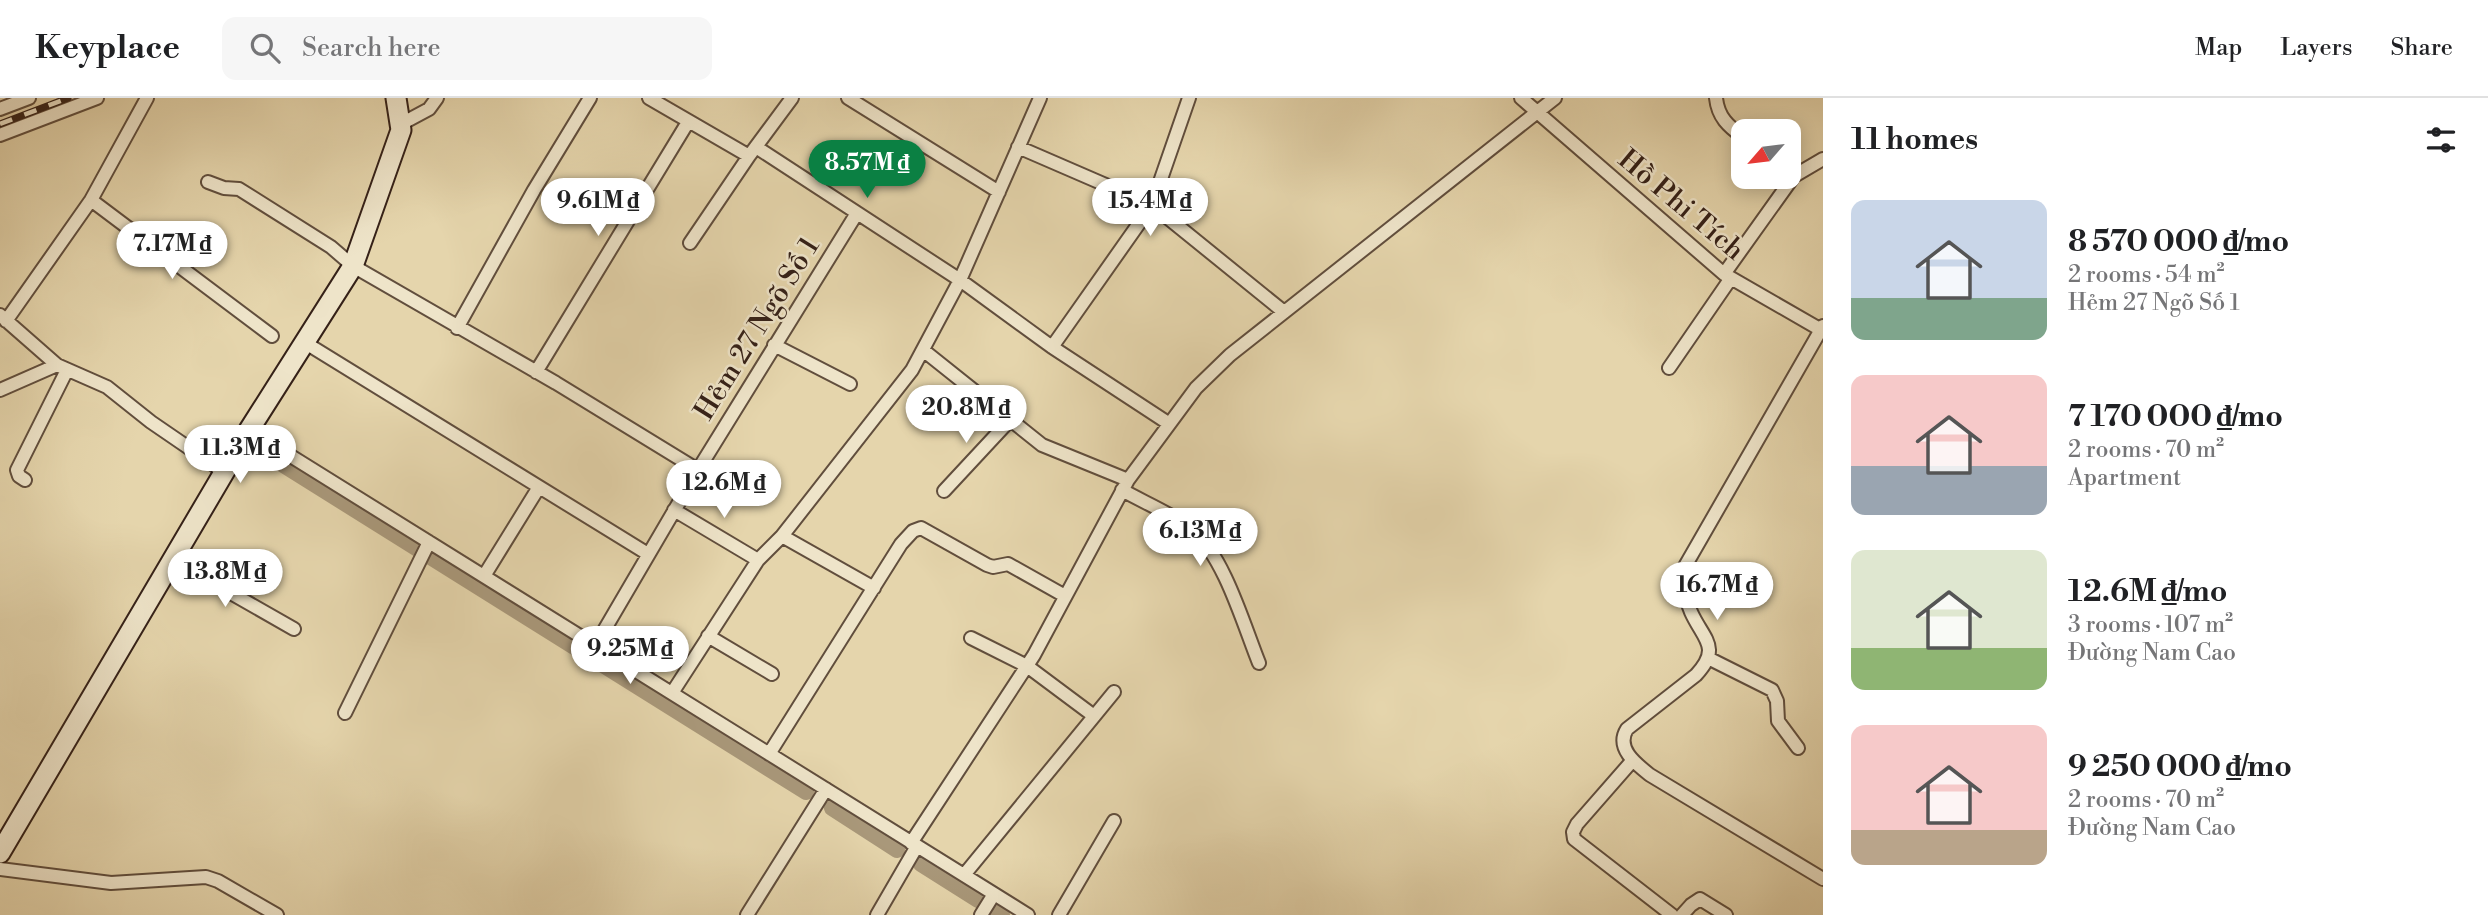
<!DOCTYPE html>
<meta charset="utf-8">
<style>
:root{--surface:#fff;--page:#f6f6f6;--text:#202124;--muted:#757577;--line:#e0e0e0;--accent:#0b8043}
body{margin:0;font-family:"Libre Bodoni",serif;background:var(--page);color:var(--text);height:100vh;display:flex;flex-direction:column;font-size:26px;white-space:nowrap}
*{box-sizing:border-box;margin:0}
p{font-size:23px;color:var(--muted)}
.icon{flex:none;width:38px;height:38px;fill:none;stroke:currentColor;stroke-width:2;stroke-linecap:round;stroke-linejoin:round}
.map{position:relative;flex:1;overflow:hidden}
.panel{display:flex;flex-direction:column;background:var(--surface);width:665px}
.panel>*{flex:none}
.needle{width:46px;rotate:242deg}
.fabs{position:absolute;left:1731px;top:21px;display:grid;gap:14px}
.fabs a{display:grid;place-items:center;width:70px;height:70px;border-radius:14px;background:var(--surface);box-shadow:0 4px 18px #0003;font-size:35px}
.price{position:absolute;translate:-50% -60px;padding:0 16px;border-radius:24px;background:#fff;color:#222;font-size:23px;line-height:46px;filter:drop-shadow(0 2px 4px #0008)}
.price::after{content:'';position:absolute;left:50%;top:42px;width:21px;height:16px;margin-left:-10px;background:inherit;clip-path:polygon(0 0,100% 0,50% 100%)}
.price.active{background:var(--accent);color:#fff}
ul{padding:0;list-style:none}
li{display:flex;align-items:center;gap:21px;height:175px;padding:0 28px}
li span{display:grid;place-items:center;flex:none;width:196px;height:140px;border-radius:14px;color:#555}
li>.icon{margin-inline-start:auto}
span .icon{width:84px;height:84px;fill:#fffc;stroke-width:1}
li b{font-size:30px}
h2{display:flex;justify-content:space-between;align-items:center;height:84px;padding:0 28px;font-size:30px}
header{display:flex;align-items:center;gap:42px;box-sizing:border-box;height:98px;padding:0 35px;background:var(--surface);border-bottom:2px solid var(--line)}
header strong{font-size:33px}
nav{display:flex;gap:38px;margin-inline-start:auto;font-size:24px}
.search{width:490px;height:63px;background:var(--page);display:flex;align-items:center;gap:18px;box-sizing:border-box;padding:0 24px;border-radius:14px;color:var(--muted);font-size:26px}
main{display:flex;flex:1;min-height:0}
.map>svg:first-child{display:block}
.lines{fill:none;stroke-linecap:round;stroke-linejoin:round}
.canal{stroke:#a9987a;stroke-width:16}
.street-casing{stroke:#614e3d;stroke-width:16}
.secondary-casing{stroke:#352118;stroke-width:23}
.street{stroke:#eee4c9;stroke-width:12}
.secondary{stroke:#eee4c9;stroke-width:19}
.rail-casing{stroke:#352118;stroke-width:7}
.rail{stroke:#eee4c9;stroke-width:4.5;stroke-dasharray:13;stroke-linecap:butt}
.labels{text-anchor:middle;stroke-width:5;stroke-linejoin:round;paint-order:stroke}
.street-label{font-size:28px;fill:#352118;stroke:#eee4c9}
</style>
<header>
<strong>Keyplace</strong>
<div class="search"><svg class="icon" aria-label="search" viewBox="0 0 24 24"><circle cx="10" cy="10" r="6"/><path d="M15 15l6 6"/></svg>Search here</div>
<nav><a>Map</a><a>Layers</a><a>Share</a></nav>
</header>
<main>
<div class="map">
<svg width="1823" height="817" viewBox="0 0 1823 817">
<rect width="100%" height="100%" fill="#e5d5ac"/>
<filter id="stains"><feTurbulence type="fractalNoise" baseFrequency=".00286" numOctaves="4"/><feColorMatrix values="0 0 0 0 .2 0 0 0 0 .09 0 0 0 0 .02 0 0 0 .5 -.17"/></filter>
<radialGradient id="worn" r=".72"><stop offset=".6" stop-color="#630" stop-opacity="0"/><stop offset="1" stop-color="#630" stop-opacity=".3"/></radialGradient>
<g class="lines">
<path class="canal" d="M269 358 806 694
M832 710 897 752
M921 766 978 802
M996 814 1002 817"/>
<g class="street-casing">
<path id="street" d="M649 0 749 58
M848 0 999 94
M1521 0 1724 176 1823 233
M1716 0C1718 19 1728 28 1743 39
M0 11 29 0
M401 26 429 11 437 0
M0 37 97 0
M756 49 960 182 1052 249 1168 325
M1018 49 1152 107 1284 214
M208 84 224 90 239 91 331 149 353 168 556 285 698 372
M91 102 272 238
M690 145 749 58 792 0
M1724 176 1794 78 1823 61
M0 217 57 267 107 289 151 324 224 374
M6 223 91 102 147 0
M1823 228 1680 477C1683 489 1686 502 1691 514 1703 541 1722 549 1696 577L1627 631C1615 650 1636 666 1650 677L1823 781
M457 230 534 92 590 0
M304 244 648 456
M774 247 850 286
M1052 249 1152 107 1189 0
M923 252 1042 347 1128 382
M1669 270 1731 180
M536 274 688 24
M0 292 57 267
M249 332 1028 817
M25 382 19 378 17 372 67 272
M1122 392C1145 405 1173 416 1193 433 1224 458 1244 528 1259 565
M944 393 1010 322
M674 412 758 462
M782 438 874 490
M173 462 294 531
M484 478 539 389
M708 538 772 576
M971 540 1027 568 1094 618
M595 548 698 372 857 115
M1708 560 1772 592 1777 603 1778 623 1798 650
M672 595 758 462 782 438 912 272 960 182 1040 0
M345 615 429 444
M769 656 901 446 913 433 921 430 987 467 993 469 1008 466 1065 498
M1633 662 1577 726 1573 734 1574 741 1672 817
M911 745 1034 557 1128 382 1196 290 1230 257 1555 0
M0 771 111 785 206 779 218 783 277 817
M964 777 1114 594
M747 817 826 691
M877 817 917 748
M981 817 994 796
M1059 817 1114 723
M1682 817 1691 807 1700 801 1726 817"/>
</g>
<g class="secondary-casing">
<path id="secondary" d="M0 755 249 332 353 168 401 32 396 0"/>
</g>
<use href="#street" class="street"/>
<use href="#secondary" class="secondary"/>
<g class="rail-casing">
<path id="rail" d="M0 26 68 0"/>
</g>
<use href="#rail" class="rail"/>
</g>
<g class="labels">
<g class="street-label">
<text transform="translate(1682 106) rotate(40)" y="10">Hồ Phi Tích</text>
<text transform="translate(756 230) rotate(-58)" y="10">Hẻm 27 Ngõ Số 1</text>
</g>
</g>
<rect width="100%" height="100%" filter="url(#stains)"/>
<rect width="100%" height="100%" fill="url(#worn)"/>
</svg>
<div class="fabs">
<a><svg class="needle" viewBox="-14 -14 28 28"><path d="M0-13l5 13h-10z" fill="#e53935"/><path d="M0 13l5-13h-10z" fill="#757577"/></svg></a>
</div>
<b class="price active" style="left:867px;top:102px">8.57M ₫</b>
<b class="price" style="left:598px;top:140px">9.61M ₫</b>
<b class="price" style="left:1150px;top:140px">15.4M ₫</b>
<b class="price" style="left:172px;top:183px">7.17M ₫</b>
<b class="price" style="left:966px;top:347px">20.8M ₫</b>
<b class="price" style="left:240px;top:387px">11.3M ₫</b>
<b class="price" style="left:724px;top:422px">12.6M ₫</b>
<b class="price" style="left:1200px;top:470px">6.13M ₫</b>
<b class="price" style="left:225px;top:511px">13.8M ₫</b>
<b class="price" style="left:1717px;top:524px">16.7M ₫</b>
<b class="price" style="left:630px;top:588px">9.25M ₫</b>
</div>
<section class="panel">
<h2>11 homes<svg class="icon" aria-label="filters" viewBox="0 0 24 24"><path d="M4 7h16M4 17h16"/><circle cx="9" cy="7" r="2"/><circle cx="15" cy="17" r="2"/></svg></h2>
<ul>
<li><span style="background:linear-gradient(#c9d6e8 70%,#7fa58c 0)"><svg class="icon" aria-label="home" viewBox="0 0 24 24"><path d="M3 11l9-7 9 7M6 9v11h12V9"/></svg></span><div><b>8 570 000 ₫/mo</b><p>2 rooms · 54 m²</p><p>Hẻm 27 Ngõ Số 1</p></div></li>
<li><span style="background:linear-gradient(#f6c9c9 65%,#9aa5b1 0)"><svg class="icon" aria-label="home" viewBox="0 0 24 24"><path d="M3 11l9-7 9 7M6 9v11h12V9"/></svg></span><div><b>7 170 000 ₫/mo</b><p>2 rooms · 70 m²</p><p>Apartment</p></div></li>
<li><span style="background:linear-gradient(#dfe7d0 70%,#8fb573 0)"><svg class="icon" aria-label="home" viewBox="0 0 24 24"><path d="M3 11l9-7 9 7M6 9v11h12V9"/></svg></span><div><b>12.6M ₫/mo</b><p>3 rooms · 107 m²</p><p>Đường Nam Cao</p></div></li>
<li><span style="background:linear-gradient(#f6c9c9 75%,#b9a48a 0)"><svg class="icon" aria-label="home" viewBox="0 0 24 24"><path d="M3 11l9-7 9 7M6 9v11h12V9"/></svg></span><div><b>9 250 000 ₫/mo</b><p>2 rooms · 70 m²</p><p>Đường Nam Cao</p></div></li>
</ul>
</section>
</main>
